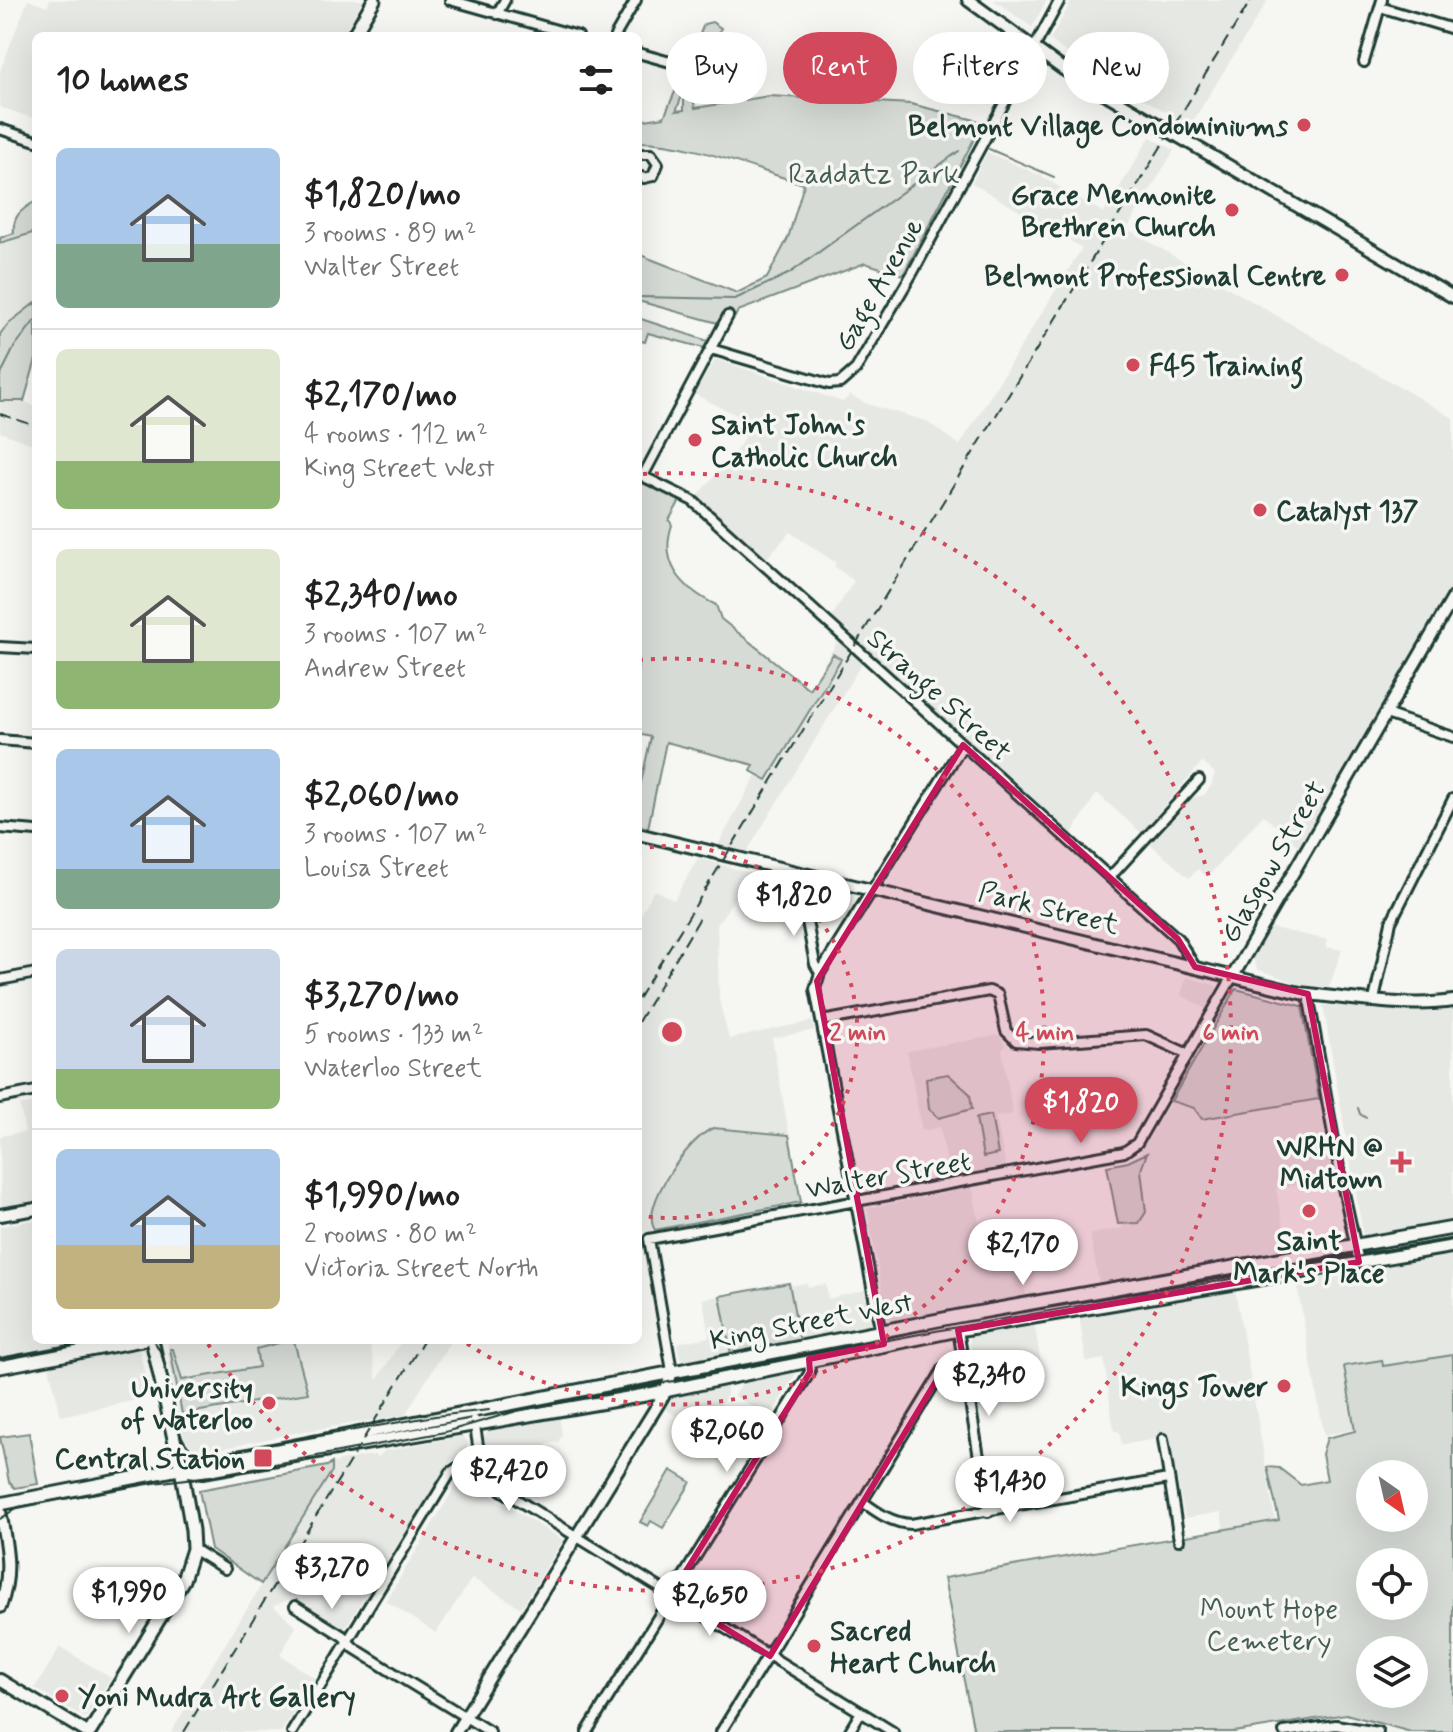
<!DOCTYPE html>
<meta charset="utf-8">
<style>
:root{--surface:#fff;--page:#f6f6f6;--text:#222;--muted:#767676;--line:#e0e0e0;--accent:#d1495b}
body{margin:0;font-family:Mynerve,sans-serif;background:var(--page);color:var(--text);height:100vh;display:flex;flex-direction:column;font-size:30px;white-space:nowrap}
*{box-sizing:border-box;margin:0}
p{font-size:26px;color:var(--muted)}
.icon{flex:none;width:44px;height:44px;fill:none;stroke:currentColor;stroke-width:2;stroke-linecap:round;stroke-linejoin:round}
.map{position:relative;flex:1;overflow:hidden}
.drawer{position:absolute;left:32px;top:32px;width:610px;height:1312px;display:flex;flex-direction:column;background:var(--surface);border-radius:12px;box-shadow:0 8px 32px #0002}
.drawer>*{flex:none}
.hud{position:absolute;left:666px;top:32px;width:666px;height:72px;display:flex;gap:16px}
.needle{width:52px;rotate:146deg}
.buttons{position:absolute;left:1356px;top:1460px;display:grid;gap:16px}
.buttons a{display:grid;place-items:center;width:72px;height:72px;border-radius:50%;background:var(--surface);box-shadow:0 8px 32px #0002;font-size:40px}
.price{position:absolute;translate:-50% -68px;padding:0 18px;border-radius:28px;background:#fff;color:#222;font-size:26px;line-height:52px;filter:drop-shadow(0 2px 4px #0008)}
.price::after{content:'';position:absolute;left:50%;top:48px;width:24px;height:18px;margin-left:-12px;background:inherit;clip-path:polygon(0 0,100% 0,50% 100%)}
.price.selected{background:var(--accent);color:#fff}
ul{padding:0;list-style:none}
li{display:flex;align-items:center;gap:24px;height:200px;padding:0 24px}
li+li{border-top:2px solid var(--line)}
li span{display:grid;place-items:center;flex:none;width:224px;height:160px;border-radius:12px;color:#555}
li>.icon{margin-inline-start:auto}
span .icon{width:96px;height:96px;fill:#fffc;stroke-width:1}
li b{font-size:34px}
h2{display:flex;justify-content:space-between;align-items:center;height:96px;padding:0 24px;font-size:34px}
.pill{padding:0 28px;border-radius:36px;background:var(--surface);box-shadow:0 8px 32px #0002;font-size:28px;line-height:72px}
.pill.selected{background:var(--accent);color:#fff}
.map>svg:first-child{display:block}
.built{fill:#e6e8e4}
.green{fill:#d6dbd6;stroke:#7a8c85;stroke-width:2;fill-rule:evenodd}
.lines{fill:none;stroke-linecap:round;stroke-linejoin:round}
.stream{stroke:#72847d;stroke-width:2}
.minor-casing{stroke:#1f3d34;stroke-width:14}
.tertiary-casing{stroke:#1f3d34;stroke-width:16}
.secondary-casing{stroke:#1f3d34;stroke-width:17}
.minor{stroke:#f6f6f2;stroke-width:8}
.tertiary{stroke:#f6f6f2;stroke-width:10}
.secondary{stroke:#f6f6f2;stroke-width:11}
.tram{stroke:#1f3d34;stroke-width:2}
.rail{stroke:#1f3d34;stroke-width:2;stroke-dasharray:12 6;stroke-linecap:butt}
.marked{fill:#c2185b;fill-opacity:0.2;stroke:#c2185b;stroke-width:6;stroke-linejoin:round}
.ring{fill:none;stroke:#d1495b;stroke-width:4;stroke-dasharray:4 8}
.poi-dot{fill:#d1495b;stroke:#f6f6f2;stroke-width:3}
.labels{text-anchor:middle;stroke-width:7;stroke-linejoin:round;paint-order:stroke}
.poi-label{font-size:28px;font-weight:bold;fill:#1f3d34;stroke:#f6f6f2;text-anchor:end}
.park-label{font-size:28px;fill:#445d54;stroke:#f6f6f2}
.street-label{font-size:28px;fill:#1f3d34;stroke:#f6f6f2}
.centre{fill:#d1495b;stroke:#f6f6f2;stroke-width:4}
.ring-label{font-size:24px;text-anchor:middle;font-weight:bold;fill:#d1495b;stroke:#f6f6f2;stroke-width:7;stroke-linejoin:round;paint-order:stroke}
</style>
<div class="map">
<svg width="1453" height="1732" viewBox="0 0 1453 1732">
<rect width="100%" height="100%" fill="#f6f6f2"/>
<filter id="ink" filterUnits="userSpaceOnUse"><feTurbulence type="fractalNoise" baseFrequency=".0125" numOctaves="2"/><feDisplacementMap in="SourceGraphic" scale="16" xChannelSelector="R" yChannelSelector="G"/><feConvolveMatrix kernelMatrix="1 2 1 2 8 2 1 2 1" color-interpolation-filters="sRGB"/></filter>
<g filter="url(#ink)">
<path class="built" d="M28 0 47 7 50 0H363L342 36H36V119L0 107V71Z
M994 0H1047L1032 27Z
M1072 0H1268L1190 126 1071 56 1050 40Z
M1150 137 1174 150 1127 229 1453 418V585L1300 848 1263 815 1207 877 1198 869 1189 878 1149 843 1191 798 1204 795 1211 786 1215 773 1202 762 1141 833 1097 793 1071 835 831 618 854 581 834 566 836 563 790 532 765 560 697 497 740 445 752 423 694 394 716 359 843 402 850 395 867 404 926 421 960 445 1082 248 972 183 987 152 1039 175 1104 213Z
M36 232V302L9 323 0 334V243Z
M0 401H24L36 407V445L0 432Z
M838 641 862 663 746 853 717 847 761 766Z
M698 858 750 873 717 925 719 1000 729 1039 812 1021 815 1030 772 1038 801 1202 638 1233V921L654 890 674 900Z
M1268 927 1328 940 1326 947 1342 950 1329 987 1302 985 1257 969 1252 955Z
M1186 977 1215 985 1217 988 1206 1009 1181 995Z
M1323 1005 1435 1012 1453 1009V1225L1364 1240Z
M999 1035 1006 1046 1002 1050 1013 1114 996 1117 1006 1167 970 1174 984 1249 1015 1245 1027 1298 893 1323 887 1318 867 1208 952 1192 940 1127 922 1131 907 1051Z
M1319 1099 1333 1178 1276 1189 1289 1254 1100 1289 1090 1234 1123 1228 1112 1164 1128 1160 1140 1152 1171 1101 1194 1108 1202 1119Z
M36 1103V1204L1 1210 0 1136 25 1132 20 1106Z
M36 1220V1340H104L0 1359V1226Z
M1453 1253V1355L1383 1366 1382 1360 1344 1366 1355 1429 1324 1435 1296 1279Z
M789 1283 790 1286 807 1283 808 1287 826 1284 828 1299 865 1290 871 1323 869 1328 687 1362 680 1359 677 1343 709 1337 703 1299Z
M1235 1289 1275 1521 1224 1531 1221 1512 1185 1518 1171 1448 1159 1450 1156 1439 1122 1445 1119 1431H1114L1104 1359 1086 1362 1079 1314Z
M1034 1322 1042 1370 1027 1373 1029 1384 978 1393 969 1335Z
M167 1340H369L377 1380 402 1340H451L405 1415 299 1432 202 1453 194 1450 184 1437 171 1377Z
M139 1349 150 1397 61 1416 49 1366Z
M792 1370 796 1373 770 1417 734 1396 746 1379Z
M727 1384V1395L704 1432 665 1409 674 1396Z
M556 1415 559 1416 562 1435 558 1442 547 1444 518 1489 495 1475 490 1468 484 1437 490 1427Z
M462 1436 468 1442 466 1451 449 1463 343 1631 288 1600 273 1606 296 1626 280 1655 316 1679 281 1732H171L332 1471V1463L360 1457 375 1455 378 1457 384 1451Z
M461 1477 563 1540 521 1608 472 1578 436 1633 386 1601Z
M60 1647 111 1678 85 1718 35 1688Z"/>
<path class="green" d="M712 22 721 28 687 91H684L676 111 684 110V100L688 96 693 97 695 108 769 96 911 104 983 122 903 275 865 263 738 311 735 317 724 312 718 323 638 301V254L737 293 767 278 788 238 804 184C752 169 691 142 638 142V121L664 117 689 60 695 64 691 56 704 24Z
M36 201V232L0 243V238L14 233C12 216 22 209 36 201Z
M36 302V359L24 401H0V334L9 323Z
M638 318 708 341 704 348 648 333 645 342 638 340Z
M638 481 681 499 669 520 672 525C659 564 682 588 716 605L721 619 809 689 833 654 841 659 767 780 751 771 754 765 666 742 648 828 638 825V796L651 737 638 734Z
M1236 989 1302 1006 1319 1099 1202 1119 1194 1108 1171 1101Z
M948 1074 970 1094 972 1109 939 1118 929 1109 926 1078Z
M991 1115 998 1154 983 1157 976 1118Z
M713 1128 789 1135 801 1202 655 1230C639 1207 690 1137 713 1128Z
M1147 1153 1141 1170 1146 1212 1139 1223 1118 1224 1107 1166 1128 1162Z
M789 1283 800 1341 731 1354 720 1296Z
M286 1341H294L308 1393 182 1414 170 1349H173L182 1380 259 1367 256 1349Z
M1453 1355V1732H1411L1346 1714 1234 1732H974L944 1578 1279 1520 1267 1467 1279 1468 1301 1485 1327 1480 1322 1454 1327 1438 1355 1431 1344 1366 1382 1360 1383 1366ZM1370 1474H1414V1518H1370ZM1370 1562H1414V1606H1370ZM1370 1650H1414V1694H1370Z
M29 1433 38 1484 15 1488 9 1482 0 1437Z
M332 1463V1471L261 1584 211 1549 199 1490 327 1466Z
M671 1470 691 1482 663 1528 651 1521 648 1526 640 1522Z"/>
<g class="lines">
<path class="stream" d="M989 149 1054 177
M638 297 735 299 790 273 959 151
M0 376 15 346 36 319
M1358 1108 1360 1114 1366 1118"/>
<g class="minor-casing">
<path id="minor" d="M450 0 578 36
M1380 7 1453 29
M497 14 505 0
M615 36 636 0
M638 53 688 67
M1364 62 1382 0
M0 129 36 141
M638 154H651L658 164 653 176 644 178 638 176
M711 349 829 384 840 383 856 369 913 272 1060 0
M638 474 693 501 1178 939 1195 967
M643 476 728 316
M0 647 36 649
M1386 714 1453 737
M0 740 36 743
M0 828 36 831
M1110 877 1199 780
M801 890 815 964 820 973
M0 980 36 973
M1308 994 1341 1179 1359 1262
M1374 1000 1391 922 1453 799
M822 1021 989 991 998 995 1006 1031 1016 1041 1039 1043 1146 1035 1188 1054
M0 1098 36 1091
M958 1330 988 1512
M883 1344 815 989 820 973 963 745
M672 1371 649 1239 1124 1152 1137 1143 1233 976
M474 1420 482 1470 498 1488 893 1732
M1163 1439 1179 1540
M863 1502C878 1513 892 1523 911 1524L1168 1479
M193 1549 225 1569
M295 1606 343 1636 354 1648 405 1680 490 1732
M292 1732 451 1472 466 1462 479 1458
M587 1732 810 1372 809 1359
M721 1732 944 1368 964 1362
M849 1732 861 1712
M1284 1732 1336 1725 1378 1732"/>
</g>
<g class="tertiary-casing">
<path id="tertiary" d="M968 0 1063 69 1453 297
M638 834 1300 993C1345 998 1409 1008 1453 1001
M1233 976 1453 598
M0 1215 36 1209
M0 1511C6 1545 13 1573 0 1607
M0 1680 86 1732
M456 1732 657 1406 666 1391 672 1371"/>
</g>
<g class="secondary-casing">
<path id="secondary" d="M353 36 374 0
M0 1367 142 1340
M185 1470 200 1472 645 1395 958 1330 1453 1246
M0 1504 959 1316 1453 1228
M90 1732 183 1580 193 1549 192 1530 183 1479 152 1340"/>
</g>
<use href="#minor" class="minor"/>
<use href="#tertiary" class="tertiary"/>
<use href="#secondary" class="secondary"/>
<path class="tram" d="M153 1340C178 1369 164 1447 204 1456L435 1416 489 1410
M0 1358 95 1340
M0 1519 18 1507 154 1483 210 1476 445 1432 517 1411 941 1330 1453 1240"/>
<path class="rail" d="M0 414 36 426
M638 999 1251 0
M638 1022 701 916
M184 1732 424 1340"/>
</g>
</g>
<path class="marked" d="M963 745 1178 939 1195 967 1308 994 1359 1262 958 1330 964 1362 944 1368 770 1656 671 1595 810 1372 809 1359 884 1344 817 981Z"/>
<g class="ring">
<path d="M638 849A186 186 0 1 1 638 1215"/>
<path d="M639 660A373 373 0 1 1 463 1341"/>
<path d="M643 474A559 559 0 1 1 206 1341"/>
</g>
<g class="poi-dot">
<circle cx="1304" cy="125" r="8"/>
<circle cx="1232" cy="210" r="8"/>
<circle cx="1342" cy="275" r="8"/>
<circle cx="1133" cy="365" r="8"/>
<circle cx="695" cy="440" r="8"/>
<circle cx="1260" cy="510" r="8"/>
<path d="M1397 1150h8v8h8v8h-8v8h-8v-8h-8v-8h8z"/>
<circle cx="1309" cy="1211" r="8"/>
<circle cx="1284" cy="1386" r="8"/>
<circle cx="269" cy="1403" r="8"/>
<rect x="253" y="1448" width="20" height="20" rx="4"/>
<circle cx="814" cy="1646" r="8"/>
<circle cx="62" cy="1696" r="8"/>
</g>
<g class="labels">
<g class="poi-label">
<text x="1288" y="135">Belmont Village Condominiums</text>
<text x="1216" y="204">Grace Mennonite<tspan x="1216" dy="32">Brethren Church</tspan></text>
<text x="1326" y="285">Belmont Professional Centre</text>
<text x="1149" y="375" text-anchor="start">F45 Training</text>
<text x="711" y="434" text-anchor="start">Saint John's<tspan x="711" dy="32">Catholic Church</tspan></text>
<text x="1276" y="520" text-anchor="start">Catalyst 137</text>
<text x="1383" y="1156">WRHN @<tspan x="1383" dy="32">Midtown</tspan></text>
<text x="1309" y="1250" text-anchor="middle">Saint<tspan x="1309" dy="32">Mark's Place</tspan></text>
<text x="1268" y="1396">Kings Tower</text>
<text x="253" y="1397">University<tspan x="253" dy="32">of Waterloo</tspan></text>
<text x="245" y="1468">Central Station</text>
<text x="830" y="1640" text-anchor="start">Sacred<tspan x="830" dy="32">Heart Church</tspan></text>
<text x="78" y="1706" text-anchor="start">Yoni Mudra Art Gallery</text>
</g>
<g class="park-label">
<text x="874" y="183">Raddatz Park</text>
<text x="1269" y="1618">Mount Hope<tspan x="1269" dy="32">Cemetery</tspan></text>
</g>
<g class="street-label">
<text transform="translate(878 284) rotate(-60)" y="10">Gage Avenue</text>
<text transform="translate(940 694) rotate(42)" y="10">Strange Street</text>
<text transform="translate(1272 861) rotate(-60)" y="10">Glasgow Street</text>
<text transform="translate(1049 907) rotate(14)" y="10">Park Street</text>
<text transform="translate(888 1174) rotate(-10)" y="10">Walter Street</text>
<text transform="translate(811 1320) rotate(-11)" y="10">King Street West</text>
</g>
</g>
<circle cx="672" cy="1032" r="12" class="centre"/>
<g class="ring-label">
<text x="858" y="1040">2 min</text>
<text x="1045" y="1040">4 min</text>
<text x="1231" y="1040">6 min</text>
</g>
</svg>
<div class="buttons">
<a><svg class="needle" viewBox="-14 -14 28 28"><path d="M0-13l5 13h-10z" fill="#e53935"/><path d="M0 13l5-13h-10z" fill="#767676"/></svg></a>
<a><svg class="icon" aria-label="locate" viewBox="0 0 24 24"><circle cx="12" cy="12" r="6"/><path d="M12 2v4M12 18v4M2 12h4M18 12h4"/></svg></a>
<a><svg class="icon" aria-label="layers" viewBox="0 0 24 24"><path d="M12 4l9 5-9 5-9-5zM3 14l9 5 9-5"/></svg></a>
</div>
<b class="price" style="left:794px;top:938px">$1,820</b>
<b class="price selected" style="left:1081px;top:1145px">$1,820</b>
<b class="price" style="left:1023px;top:1287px">$2,170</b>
<b class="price" style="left:989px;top:1418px">$2,340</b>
<b class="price" style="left:727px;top:1474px">$2,060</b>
<b class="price" style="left:509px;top:1513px">$2,420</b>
<b class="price" style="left:1010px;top:1524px">$1,430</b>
<b class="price" style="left:332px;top:1611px">$3,270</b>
<b class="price" style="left:129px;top:1635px">$1,990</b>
<b class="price" style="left:710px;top:1638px">$2,650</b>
<div class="hud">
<a class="pill">Buy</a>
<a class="pill selected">Rent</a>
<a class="pill">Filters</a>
<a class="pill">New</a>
</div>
<section class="drawer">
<h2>10 homes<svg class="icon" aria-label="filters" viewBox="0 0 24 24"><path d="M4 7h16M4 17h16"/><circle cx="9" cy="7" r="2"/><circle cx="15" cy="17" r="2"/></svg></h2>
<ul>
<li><span style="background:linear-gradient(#a9c7e8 60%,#7fa58c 0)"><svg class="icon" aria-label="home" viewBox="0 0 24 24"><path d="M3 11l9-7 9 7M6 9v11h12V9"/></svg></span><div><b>$1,820/mo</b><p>3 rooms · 89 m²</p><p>Walter Street</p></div></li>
<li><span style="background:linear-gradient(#dfe7d0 70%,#8fb573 0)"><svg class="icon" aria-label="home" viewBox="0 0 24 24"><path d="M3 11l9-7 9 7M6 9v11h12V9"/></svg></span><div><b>$2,170/mo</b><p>4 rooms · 112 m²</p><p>King Street West</p></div></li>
<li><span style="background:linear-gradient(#dfe7d0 70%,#8fb573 0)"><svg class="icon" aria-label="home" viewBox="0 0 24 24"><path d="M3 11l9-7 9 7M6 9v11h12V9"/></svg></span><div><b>$2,340/mo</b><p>3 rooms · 107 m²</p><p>Andrew Street</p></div></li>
<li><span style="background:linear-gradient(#a9c7e8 75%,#7fa58c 0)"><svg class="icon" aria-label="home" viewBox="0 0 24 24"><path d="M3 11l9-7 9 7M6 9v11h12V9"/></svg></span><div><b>$2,060/mo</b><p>3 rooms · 107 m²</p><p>Louisa Street</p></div></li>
<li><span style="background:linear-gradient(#c9d6e8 75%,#8fb573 0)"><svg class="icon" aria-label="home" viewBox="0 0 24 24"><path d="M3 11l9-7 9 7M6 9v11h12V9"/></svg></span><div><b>$3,270/mo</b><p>5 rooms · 133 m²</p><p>Waterloo Street</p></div></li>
<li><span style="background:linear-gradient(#a9c7e8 60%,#c2b280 0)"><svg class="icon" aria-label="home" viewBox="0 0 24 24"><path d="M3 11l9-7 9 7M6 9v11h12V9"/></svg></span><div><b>$1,990/mo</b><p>2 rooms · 80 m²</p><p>Victoria Street North</p></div></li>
</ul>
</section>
</div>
